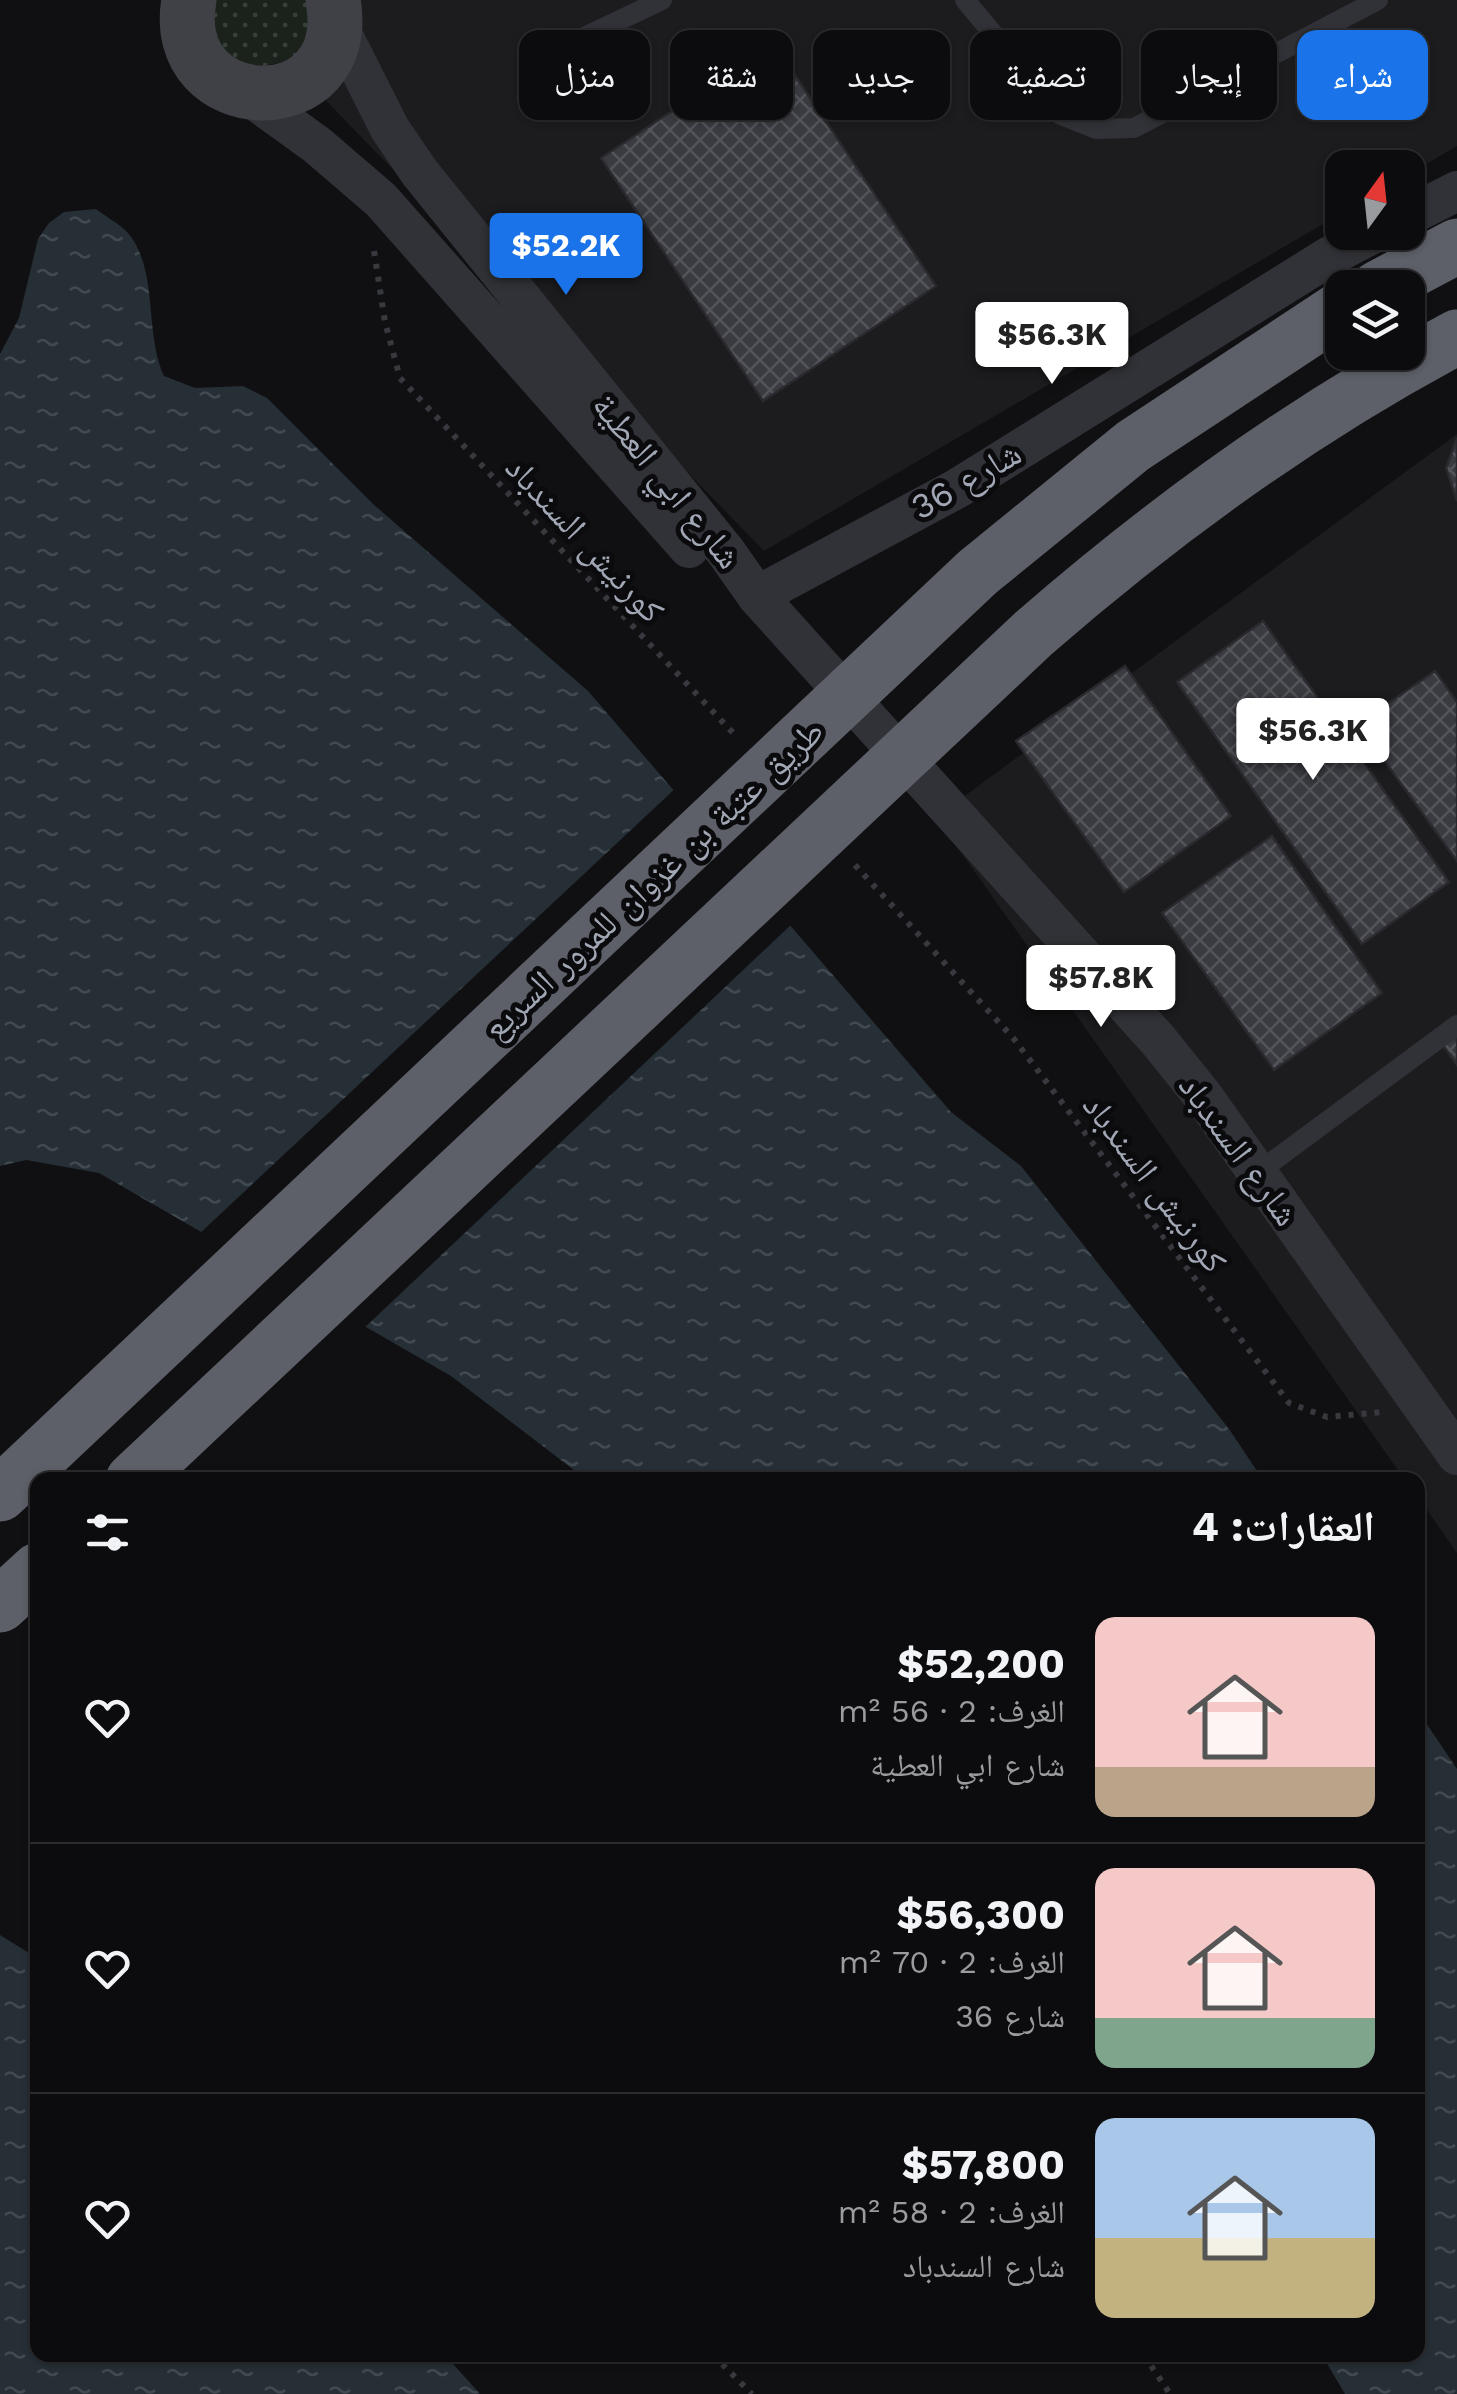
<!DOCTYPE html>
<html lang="ar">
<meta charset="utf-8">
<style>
:root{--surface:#0c0c0e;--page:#1a1a1c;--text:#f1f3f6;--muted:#9a9b9e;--line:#2c2c2e;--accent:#1a73e8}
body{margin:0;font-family:"Work Sans","Noto Naskh Arabic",sans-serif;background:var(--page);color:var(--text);direction:rtl;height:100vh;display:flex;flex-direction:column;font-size:38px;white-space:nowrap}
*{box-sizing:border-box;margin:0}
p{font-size:32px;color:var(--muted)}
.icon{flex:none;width:55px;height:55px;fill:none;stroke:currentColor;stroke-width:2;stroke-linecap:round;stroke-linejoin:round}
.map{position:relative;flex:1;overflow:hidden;direction:ltr}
.drawer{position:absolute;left:30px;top:1472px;width:1395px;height:890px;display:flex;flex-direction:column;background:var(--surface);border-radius:20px;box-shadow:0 2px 8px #0004,0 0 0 2px var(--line);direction:rtl}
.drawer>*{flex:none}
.guide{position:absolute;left:30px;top:30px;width:1398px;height:90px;direction:rtl;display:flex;gap:20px}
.needle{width:65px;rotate:15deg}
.controls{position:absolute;left:1325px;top:150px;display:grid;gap:20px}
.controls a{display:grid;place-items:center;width:100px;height:100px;border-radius:20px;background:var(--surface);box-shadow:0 2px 8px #0004,0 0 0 2px var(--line);font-size:50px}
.price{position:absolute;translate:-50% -85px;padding:0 22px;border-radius:10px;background:#fff;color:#222;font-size:32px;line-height:65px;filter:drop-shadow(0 2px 5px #0008)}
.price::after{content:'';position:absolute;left:50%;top:60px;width:30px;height:22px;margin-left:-15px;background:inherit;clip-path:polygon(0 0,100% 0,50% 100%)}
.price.on{background:var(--accent);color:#fff}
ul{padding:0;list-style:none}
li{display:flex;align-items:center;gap:30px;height:250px;padding:0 50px}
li+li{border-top:2px solid var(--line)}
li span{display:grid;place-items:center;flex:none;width:280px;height:200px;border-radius:20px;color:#555}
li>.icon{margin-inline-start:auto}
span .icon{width:120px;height:120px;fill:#fffc;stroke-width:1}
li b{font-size:42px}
h2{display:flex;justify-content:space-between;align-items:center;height:120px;padding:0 50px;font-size:42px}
.pill{padding:0 35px;border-radius:20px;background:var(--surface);box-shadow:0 2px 8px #0004,0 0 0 2px var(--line);font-size:35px;line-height:90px}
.pill.on{background:var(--accent);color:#fff}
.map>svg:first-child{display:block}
.built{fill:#1c1c1f}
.grass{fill:url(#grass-dots)}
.water{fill:url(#water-ripples)}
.pier{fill:#101012}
.building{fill:url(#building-cross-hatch);stroke:#2a2a2e;stroke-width:2.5}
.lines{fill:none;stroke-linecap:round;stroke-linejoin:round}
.path{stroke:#37393e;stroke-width:6;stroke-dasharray:5 8;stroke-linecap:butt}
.lane{stroke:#313237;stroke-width:20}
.street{stroke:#313237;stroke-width:40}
.secondary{stroke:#3f4147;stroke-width:55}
.highway{stroke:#5d6068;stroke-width:55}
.labels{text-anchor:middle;stroke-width:10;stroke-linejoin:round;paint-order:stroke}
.street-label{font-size:35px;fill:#a1a7b4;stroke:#0b0b0d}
</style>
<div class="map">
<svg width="1457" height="2394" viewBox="0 0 1457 2394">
<defs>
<pattern id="grass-dots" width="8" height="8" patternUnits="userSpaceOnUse" patternTransform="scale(2.5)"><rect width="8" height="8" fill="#1b221b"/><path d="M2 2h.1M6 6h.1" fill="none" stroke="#393f3a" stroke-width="1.8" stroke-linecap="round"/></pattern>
<pattern id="water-ripples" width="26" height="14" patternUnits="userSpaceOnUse" patternTransform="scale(2.5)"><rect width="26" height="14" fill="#262f36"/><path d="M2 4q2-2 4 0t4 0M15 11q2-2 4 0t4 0" fill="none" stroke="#424a51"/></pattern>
<pattern id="building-cross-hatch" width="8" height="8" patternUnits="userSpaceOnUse" patternTransform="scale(2.5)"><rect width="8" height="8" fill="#3a3b40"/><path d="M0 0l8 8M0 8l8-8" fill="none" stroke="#535459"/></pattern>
</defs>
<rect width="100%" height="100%" fill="#101012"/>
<path class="built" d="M228 0H1457V146L1408 175V168H1342V213L764 551Z
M1457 434V1553L1418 1497V1480H1405L936 817Z"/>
<path class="grass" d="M204 0H315L306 58 229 72Z"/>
<path class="water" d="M96 209C106 217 120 224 128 233 159 270 144 333 164 376L195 388 243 386 267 398 373 504 588 691 951 1112 1021 1166 1229 1429 1263 1480H587L451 1376 99 1173 26 1160 0 1166V354L19 318 38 239 49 223 64 212Z
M1418 1711 1457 1769V2394H1345L1322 2355H1418Z
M0 1935 37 1958 38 2355H445L480 2394H0Z"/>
<path class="pier" d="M677 787 794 922 362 1330 198 1235Z"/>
<path class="building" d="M774 44 936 286 763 401 601 158Z
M1457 438V501L1446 468Z
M1263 621 1449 882 1362 944 1177 682Z
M1125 666 1231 816 1124 892 1016 741Z
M1435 671 1457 702V861L1358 724Z
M1272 836 1382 993 1274 1070 1162 913Z
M1457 1029V1065L1440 1041Z"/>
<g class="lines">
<path class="path" d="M374 251 385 322 400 378 734 734
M855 865 1014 1039 1289 1403 1327 1417 1383 1412
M713 2355 752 2394
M1144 2355 1170 2394"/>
<path class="lane" d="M965 0 1061 115 1096 129 1134 128 1378 0
M538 59 662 0
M1257 1173 1457 1025"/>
<path class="street" d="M336 22 390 129 420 173 726 552 757 596 1158 1040 1203 1096 1457 1455
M245 93 317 145 381 200 689 548
M1408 216 1457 191
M757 596 958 488 1330 256 1376 232"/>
<path class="secondary" d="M189 0C167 121 356 127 333 0"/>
<path class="highway" d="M1378 288 1457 246
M133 1480 1034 633C1165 519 1304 418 1457 337
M0 1494 978 572 1133 446 1342 308
M0 1605 38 1570"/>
</g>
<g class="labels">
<g class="street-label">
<text transform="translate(966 480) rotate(-30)" y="12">شارع 36</text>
<text transform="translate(667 481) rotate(51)" y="12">شارع ابي العطية</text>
<text transform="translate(585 539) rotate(47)" y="12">كورنيش السندباد</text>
<text transform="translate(653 879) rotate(-43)" y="12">طريق عتبة بن غزوان للمرور السريع</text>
<text transform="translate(1239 1150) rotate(54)" y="12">شارع السندباد</text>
<text transform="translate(1155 1183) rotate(53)" y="12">كورنيش السندباد</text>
</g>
</g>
</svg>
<div class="controls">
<a><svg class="needle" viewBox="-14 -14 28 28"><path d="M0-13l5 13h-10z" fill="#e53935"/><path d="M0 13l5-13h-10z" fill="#9a9b9e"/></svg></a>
<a><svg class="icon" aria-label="layers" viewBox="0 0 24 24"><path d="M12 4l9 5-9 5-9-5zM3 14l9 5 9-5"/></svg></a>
</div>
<b class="price on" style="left:566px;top:298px">$52.2K</b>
<b class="price" style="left:1052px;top:387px">$56.3K</b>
<b class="price" style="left:1313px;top:783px">$56.3K</b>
<b class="price" style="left:1101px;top:1030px">$57.8K</b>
<div class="guide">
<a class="pill on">شراء</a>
<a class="pill">إيجار</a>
<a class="pill">تصفية</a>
<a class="pill">جديد</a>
<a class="pill">شقة</a>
<a class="pill">منزل</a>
</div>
<section class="drawer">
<h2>العقارات: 4<svg class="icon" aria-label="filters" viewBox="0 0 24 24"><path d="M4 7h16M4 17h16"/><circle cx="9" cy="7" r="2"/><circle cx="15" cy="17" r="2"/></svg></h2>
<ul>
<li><span style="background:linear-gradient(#f6c9c9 75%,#b9a48a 0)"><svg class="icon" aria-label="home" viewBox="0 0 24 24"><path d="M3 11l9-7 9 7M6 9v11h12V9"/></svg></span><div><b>$52,200</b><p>الغرف: 2 · 56 m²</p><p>شارع ابي العطية</p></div><svg class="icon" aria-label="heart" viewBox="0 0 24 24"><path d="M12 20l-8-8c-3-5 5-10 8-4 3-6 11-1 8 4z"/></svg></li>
<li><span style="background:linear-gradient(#f6c9c9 75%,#7fa58c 0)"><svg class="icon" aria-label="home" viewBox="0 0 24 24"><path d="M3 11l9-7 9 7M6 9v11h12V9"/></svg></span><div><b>$56,300</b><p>الغرف: 2 · 70 m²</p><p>شارع 36</p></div><svg class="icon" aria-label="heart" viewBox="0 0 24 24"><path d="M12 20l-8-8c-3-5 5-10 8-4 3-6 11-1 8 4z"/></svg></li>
<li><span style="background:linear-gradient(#a9c7e8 60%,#c2b280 0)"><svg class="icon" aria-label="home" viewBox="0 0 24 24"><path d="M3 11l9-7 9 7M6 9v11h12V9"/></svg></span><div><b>$57,800</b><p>الغرف: 2 · 58 m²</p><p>شارع السندباد</p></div><svg class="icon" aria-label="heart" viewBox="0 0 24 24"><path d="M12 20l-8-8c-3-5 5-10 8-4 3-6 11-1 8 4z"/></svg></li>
</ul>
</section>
</div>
